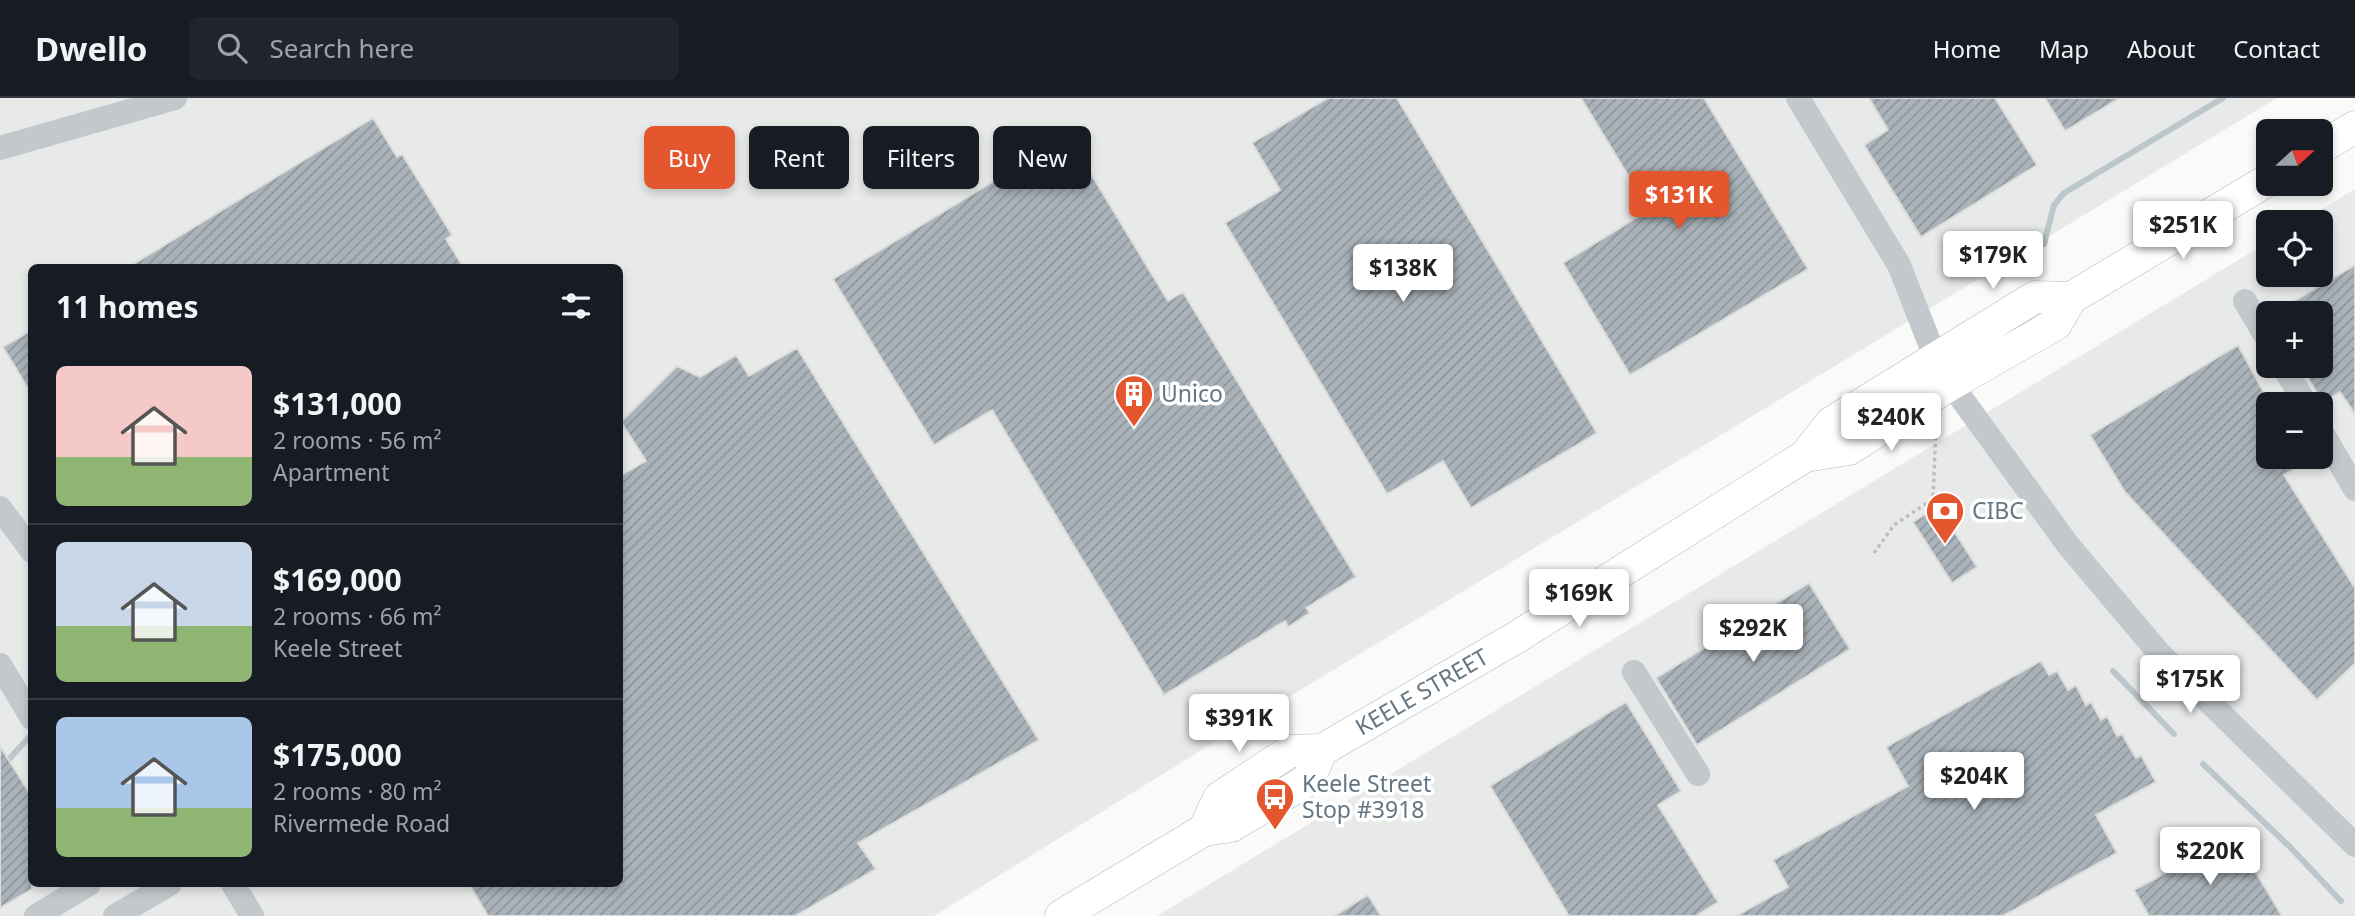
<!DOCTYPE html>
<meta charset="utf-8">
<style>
:root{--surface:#171b24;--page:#20242c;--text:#f1f3f6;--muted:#9ea1a6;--line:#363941;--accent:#e4572e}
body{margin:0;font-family:"Noto Sans",sans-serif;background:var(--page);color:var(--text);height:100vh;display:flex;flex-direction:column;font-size:26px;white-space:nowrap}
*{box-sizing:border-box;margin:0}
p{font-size:23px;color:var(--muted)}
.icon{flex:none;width:38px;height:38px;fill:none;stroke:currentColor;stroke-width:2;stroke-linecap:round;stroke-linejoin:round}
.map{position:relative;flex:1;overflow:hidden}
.details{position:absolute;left:28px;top:166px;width:595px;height:623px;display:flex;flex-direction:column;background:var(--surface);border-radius:10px;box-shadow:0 4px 10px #0003}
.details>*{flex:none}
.guide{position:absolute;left:644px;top:28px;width:665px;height:63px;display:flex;gap:14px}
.needle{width:46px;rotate:69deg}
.buttons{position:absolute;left:2256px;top:21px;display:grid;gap:14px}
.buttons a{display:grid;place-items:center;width:77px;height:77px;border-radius:10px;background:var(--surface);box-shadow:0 4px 10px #0003;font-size:35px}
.price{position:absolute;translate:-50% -60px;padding:0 16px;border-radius:7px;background:#fff;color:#222;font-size:23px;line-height:46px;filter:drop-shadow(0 2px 4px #0008)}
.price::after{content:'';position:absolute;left:50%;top:42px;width:21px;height:16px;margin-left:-10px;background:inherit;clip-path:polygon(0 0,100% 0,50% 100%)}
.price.selected{background:var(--accent);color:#fff}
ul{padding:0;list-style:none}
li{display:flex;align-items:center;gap:21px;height:175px;padding:0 28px}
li+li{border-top:2px solid var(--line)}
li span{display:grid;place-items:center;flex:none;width:196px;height:140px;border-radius:10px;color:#555}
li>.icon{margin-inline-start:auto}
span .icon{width:84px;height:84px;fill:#fffc;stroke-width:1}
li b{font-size:30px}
h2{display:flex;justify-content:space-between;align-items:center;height:84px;padding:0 28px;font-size:30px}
.chip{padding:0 24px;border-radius:10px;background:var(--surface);box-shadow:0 4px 10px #0003;font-size:24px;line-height:63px}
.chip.selected{background:var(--accent);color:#fff}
header{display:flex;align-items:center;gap:42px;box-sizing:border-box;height:98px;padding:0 35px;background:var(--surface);border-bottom:2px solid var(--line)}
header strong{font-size:33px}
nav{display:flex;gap:38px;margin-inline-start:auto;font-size:24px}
.search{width:490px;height:63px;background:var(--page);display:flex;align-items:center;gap:18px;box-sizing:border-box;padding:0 24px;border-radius:10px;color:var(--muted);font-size:26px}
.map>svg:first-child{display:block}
.built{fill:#e8e9e9;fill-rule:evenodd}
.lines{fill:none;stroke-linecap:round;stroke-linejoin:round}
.stream{stroke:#bbc7cb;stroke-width:6}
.building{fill:url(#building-hatch);stroke:#dcdcda;stroke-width:2}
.major-casing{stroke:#b5babe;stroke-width:33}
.path{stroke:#bbbfc2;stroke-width:3.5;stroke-dasharray:3.5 3.5;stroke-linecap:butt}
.minor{stroke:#c3c8cc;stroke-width:24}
.major{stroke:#fff;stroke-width:32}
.labels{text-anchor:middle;stroke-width:7;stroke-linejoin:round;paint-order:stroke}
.poi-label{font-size:23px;fill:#657683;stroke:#fff;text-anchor:start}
.street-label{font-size:23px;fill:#657683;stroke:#fff}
</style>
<header>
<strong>Dwello</strong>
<div class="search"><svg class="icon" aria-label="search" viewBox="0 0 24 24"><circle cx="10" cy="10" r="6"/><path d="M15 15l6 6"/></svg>Search here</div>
<nav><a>Home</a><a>Map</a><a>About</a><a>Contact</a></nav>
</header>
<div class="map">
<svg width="2355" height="818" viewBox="0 0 2355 818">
<defs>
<pattern id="building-hatch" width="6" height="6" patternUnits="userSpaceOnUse" patternTransform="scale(1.75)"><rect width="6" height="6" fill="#aab3b9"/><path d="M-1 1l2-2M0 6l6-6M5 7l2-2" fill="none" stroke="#8e969c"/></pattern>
</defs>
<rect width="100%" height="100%" fill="#fafaf8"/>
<path class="built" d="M0 0H2277L1216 643 934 818H0ZM32 170H620V786H32Z
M2355 91V818H1157L2268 144V177H2320V124H2300ZM2268 215H2320V268H2268ZM2268 306H2320V359H2268Z"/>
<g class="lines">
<path class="stream" d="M2044 146 2054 107 2064 95 2223 0
M2113 573 2174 636
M2203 666 2289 748 2341 803
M0 671 32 636"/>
</g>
<path class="building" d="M1328 0H1397L1597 335 1471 410 1443 363 1387 396 1225 125 1280 92 1252 45Z
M1581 0H1704L1808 171 1630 277 1563 165 1649 112Z
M1869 0H1995L2037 67 1921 139 1864 47 1888 32Z
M2045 0H2120L2065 33Z
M373 20 397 59 402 56 423 90 452 137 446 141 464 170H127Z
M1068 38 1168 203 1183 194 1356 479 1306 510 1310 515 1288 529 1285 523 1164 597 992 312 934 347 833 181Z
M2355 167V316L2340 294 2321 306 2319 298 2300 268H2320V215H2274Z
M32 232V297L3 249Z
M2238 247 2268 302V359H2317L2284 377 2355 490V565L2317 602 2125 394 2090 337Z
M797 250 1039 642 858 745 876 771 795 818H488L469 786H620V378L646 363 621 324 677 268 700 279 736 257 749 278Z
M1938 408 1977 469 1952 485 1913 424Z
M1809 485 1850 551 1697 647 1656 580Z
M2041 563 2049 577 2057 573 2068 592 2076 587 2086 607 2091 604 2101 622 2107 618 2117 638 2122 636 2136 660 2141 657 2156 684 2096 717 2117 755 2003 818H1736L1788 789 1773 762 1908 688 1886 649Z
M1626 604 1681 693 1658 707 1718 804 1696 818H1569L1490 688Z
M0 648 32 699V791L0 810Z
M2231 739 2246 758 2282 818H2149L2134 792Z
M1368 797 1381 818H1334Z"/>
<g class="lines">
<g class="major-casing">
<path id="major" d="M2320 50 2355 29
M1805 358 1849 351 1951 286 2056 226 2071 200 2268 82
M1204 732 1219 700 1290 653 1322 652 1517 539 1805 358 1831 325 2035 199 2071 200
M1061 818 1204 732 1231 728 1308 682 1322 652"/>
</g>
<path class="path" d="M1874 455 1894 427 1933 401 1936 330"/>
<path class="minor" d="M1798 0 1899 167 1935 259 1951 286 2068 447 2159 555 2355 747
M0 50 175 0
M2245 203 2268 242
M2283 268 2306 306
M2320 331 2355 391
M0 410 32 453
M0 567 32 620
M1634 574 1698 676
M233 786 252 818
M36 818 89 786
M115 818 170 786"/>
<use href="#major" class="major"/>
</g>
<defs>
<g id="building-pin" transform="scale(2.0125)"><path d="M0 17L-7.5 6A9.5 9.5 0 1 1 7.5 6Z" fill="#e4572e" stroke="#fff"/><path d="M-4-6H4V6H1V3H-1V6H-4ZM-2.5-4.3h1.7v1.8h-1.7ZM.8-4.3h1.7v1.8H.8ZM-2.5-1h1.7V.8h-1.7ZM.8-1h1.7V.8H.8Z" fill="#fff"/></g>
<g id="bank-pin" transform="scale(2.0125)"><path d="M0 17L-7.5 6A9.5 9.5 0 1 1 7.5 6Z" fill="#e4572e" stroke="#fff"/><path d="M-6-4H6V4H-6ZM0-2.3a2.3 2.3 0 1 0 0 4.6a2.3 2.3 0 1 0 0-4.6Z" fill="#fff"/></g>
<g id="bus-pin" transform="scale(2.0125)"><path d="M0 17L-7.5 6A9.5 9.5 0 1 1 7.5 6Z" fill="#e4572e" stroke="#fff"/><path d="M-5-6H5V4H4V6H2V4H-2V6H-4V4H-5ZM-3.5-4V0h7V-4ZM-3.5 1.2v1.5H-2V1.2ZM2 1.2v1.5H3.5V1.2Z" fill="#fff"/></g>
</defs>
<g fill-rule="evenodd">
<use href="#building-pin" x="1134" y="296"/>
<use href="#bank-pin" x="1945" y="413"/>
<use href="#bus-pin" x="1275" y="699"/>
</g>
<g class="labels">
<g class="poi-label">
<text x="1161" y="304">Unico</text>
<text x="1972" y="421">CIBC</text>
<text x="1302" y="694">Keele Street<tspan x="1302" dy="26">Stop #3918</tspan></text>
</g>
<g class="street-label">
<text transform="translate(1422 594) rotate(-30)" y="8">KEELE STREET</text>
</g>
</g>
</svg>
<div class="buttons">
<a><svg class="needle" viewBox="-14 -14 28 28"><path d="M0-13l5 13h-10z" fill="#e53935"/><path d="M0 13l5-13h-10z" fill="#9ea1a6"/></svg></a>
<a><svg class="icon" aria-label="locate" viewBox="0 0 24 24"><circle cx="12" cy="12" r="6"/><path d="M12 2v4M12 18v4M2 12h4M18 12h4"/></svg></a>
<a>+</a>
<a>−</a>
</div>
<b class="price selected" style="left:1679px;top:133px">$131K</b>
<b class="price" style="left:2183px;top:163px">$251K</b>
<b class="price" style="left:1993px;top:193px">$179K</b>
<b class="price" style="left:1403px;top:206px">$138K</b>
<b class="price" style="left:1891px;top:355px">$240K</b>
<b class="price" style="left:1579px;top:531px">$169K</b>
<b class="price" style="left:1753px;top:566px">$292K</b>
<b class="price" style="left:2190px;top:617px">$175K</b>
<b class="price" style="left:1239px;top:656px">$391K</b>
<b class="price" style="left:1974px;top:714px">$204K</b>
<b class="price" style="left:2210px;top:789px">$220K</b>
<div class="guide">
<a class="chip selected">Buy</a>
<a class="chip">Rent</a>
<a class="chip">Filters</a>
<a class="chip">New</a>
</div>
<section class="details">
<h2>11 homes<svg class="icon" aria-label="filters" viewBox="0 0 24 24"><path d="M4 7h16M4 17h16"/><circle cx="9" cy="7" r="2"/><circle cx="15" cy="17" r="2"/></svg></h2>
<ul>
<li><span style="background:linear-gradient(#f6c9c9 65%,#8fb573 0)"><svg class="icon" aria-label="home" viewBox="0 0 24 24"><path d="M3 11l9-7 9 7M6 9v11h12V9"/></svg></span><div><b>$131,000</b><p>2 rooms · 56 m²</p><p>Apartment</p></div></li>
<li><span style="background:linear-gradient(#c9d6e8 60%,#8fb573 0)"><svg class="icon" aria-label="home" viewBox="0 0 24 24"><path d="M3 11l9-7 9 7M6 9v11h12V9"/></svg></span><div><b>$169,000</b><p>2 rooms · 66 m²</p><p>Keele Street</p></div></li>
<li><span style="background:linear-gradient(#a9c7e8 65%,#8fb573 0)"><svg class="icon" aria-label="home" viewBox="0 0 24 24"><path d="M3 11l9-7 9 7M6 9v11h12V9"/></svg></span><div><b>$175,000</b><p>2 rooms · 80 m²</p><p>Rivermede Road</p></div></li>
</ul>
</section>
</div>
